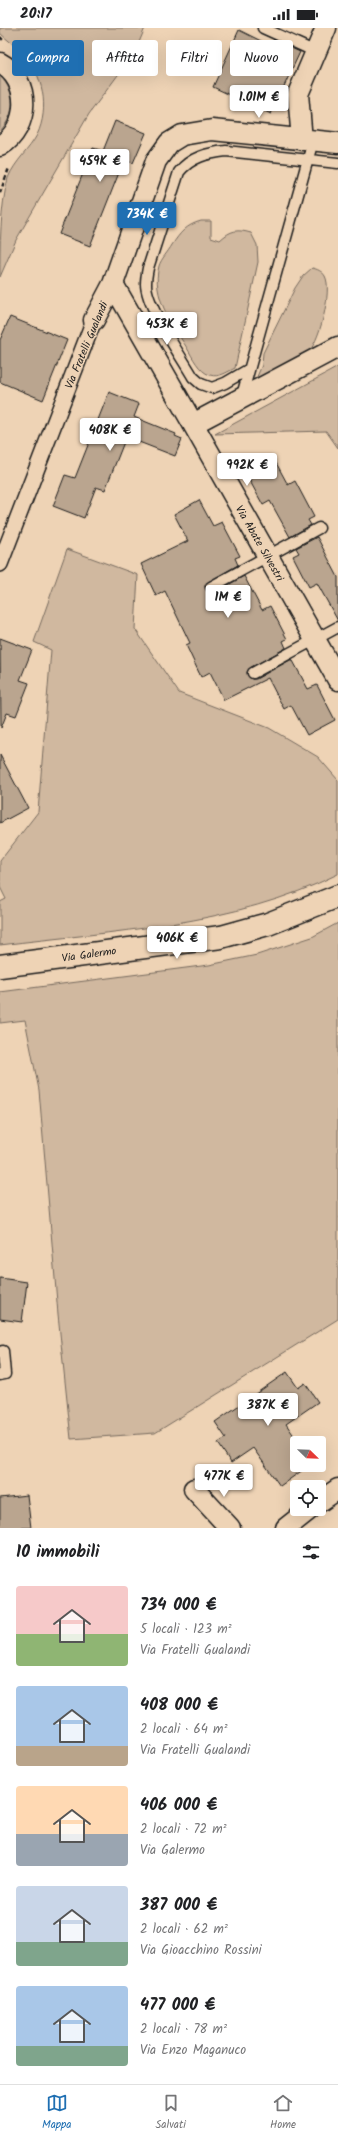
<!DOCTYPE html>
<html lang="it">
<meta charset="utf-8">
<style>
:root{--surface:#fff;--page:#f2f2f2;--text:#202124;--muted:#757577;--line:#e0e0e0;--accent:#1f6fb2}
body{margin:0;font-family:Kalam,sans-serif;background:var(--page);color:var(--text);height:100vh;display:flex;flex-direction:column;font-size:15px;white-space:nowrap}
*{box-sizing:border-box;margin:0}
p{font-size:13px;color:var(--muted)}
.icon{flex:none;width:22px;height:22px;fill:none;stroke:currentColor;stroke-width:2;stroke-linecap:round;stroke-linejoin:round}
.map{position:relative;height:1500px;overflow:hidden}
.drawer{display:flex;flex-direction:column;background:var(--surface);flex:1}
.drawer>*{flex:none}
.banner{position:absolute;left:12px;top:12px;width:314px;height:36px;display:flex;gap:8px}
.needle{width:26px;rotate:113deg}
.tools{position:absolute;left:290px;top:1408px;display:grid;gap:8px}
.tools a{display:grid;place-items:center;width:36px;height:36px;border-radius:4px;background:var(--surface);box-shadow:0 4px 16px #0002;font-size:20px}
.price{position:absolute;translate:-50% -34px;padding:0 9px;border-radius:4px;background:#fff;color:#222;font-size:13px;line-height:26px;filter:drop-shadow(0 1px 2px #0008)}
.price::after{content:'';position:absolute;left:50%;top:24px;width:12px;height:9px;margin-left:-6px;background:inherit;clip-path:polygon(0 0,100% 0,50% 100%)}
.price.selected{background:var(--accent);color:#fff}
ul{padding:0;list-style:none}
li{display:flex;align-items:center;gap:12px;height:100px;padding:0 16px}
li span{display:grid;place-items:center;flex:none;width:112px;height:80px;border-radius:4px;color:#555}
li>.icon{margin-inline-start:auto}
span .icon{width:48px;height:48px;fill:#fffc;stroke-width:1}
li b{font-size:17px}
h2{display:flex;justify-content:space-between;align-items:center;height:48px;padding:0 16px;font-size:17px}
.pill{padding:0 14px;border-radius:4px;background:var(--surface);box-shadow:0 4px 16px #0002;font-size:14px;line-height:36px}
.pill.selected{background:var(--accent);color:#fff}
.status{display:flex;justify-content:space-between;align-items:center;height:28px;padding:0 20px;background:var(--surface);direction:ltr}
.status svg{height:11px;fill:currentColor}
.tab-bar{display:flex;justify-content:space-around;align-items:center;height:56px;border-top:1px solid var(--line);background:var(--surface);font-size:11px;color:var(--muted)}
.tab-bar a{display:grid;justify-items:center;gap:2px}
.tab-bar .selected{color:var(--accent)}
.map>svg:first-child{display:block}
.green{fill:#d0b89f;stroke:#766a5e}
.building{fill:#baa58f;stroke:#1c1c1c}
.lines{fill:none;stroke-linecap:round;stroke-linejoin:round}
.service-casing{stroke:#1c1c1c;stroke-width:13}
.pedestrian-casing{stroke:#1c1c1c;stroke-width:18}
.minor-casing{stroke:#1c1c1c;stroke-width:23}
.secondary-casing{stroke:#1c1c1c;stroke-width:25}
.path{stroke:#1c1c1c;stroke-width:2.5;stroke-dasharray:4 3;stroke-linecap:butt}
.service{stroke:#eed3b5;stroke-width:10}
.pedestrian{stroke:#eed3b5;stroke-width:15}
.minor{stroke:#eed3b5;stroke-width:20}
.secondary{stroke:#eed3b5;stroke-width:22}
.labels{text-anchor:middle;stroke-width:3;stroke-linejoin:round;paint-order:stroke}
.street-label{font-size:11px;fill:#1c1c1c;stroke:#eed3b5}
</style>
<div class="status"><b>20:17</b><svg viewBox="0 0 49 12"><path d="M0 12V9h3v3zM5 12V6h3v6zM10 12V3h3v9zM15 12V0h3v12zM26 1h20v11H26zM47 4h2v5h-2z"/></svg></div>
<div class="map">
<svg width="338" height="1500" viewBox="0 0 338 1500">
<rect width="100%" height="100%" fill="#eed3b5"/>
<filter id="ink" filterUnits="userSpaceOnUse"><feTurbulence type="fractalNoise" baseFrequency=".025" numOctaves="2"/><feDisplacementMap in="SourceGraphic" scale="8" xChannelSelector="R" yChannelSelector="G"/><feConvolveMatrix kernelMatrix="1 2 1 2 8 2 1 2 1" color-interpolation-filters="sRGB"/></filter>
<g filter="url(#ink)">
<path class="green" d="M0 0H145L135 24 89 86 16 212 0 249C0 216 0 181 8 150 15 133 29 122 37 107 50 80 43 46 23 25 16 18 7 12 0 5Z
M0 48C16 64 16 86 0 103Z
M201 193H211V209L220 212C231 202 237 201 251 205L257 217 258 234 235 340C227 344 219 350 210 347 199 344 192 328 187 320 172 296 151 268 159 238 161 231 168 224 172 217 180 205 186 197 201 193Z
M312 240C317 241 322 243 325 248 333 262 319 317 306 327 299 334 267 345 256 351L262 337 263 325 295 260 303 248Z
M338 339V420L326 403 215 406Z
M67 521 138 547 135 601 179 665 269 700 318 729 338 752V846C234 898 113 903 0 917V874L6 871 0 859V833L38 784 51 622 34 614Z
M338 895V1291L155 1405 71 1411 58 1286 39 1062 25 992 0 995V964L209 937 257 927 312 909Z"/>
<path class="building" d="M239 2 271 18 274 12 300 24 271 86 213 59Z
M115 93 146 105 133 135 124 132 90 218 59 206 93 120 103 123Z
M10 289 67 312 43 372 0 354V312Z
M109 364 139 376 134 389 176 406 175 408 182 411 175 428 126 409 105 462 96 459 84 490 53 478 65 447 75 450Z
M274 431 288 457 295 453 314 489 308 492 311 497 290 509 270 473 263 477 246 446Z
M199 472 213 498 222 494 240 528 235 530 238 537 208 554 205 558 206 562 214 565 244 548 262 582 270 578 287 611 283 613 286 620 250 640 247 644 248 648 252 651H256L292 631 308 661 317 657 335 692 307 707 291 677 284 681 268 650 224 672 210 644 201 649 186 617 190 615 165 563 156 568 141 536 188 513 174 486Z
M317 509 338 549V593L317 555 309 559 293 528 299 525 296 520Z
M0 610 32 622 20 652 29 655 16 688 7 685 1 700Z
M0 727 28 780 0 795Z
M0 1250 27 1254 22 1294 0 1291Z
M287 1344 298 1360 305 1355 318 1374 286 1396 299 1415H297V1437H310L280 1458 253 1420 231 1435 218 1415 226 1410 215 1394Z
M27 1467 31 1500H0V1470Z"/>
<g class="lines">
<g class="service-casing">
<path id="service" d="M263 0 316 24
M249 341 225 355 212 360 201 356 193 349C181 328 146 278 146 256 146 251 147 245 148 240L179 144C191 129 208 125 226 123L338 135
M241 371 313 113
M211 559 319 500
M253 645 338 599
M0 1324 3 1323 5 1346 0 1347"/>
</g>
<g class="pedestrian-casing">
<path id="pedestrian" d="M0 536 94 292"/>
</g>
<g class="minor-casing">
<path id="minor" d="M0 35C32 52 30 100 0 118
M302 112 298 66 326 0
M113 256 193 396
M94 292 113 256 156 133 169 115 182 107 212 102 338 115
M338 319 193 396 338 652
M194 1461 230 1500
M319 1474 338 1461
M286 1500 310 1481"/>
</g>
<g class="secondary-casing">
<path id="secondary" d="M0 938 221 909 268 896 338 868"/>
</g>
<path class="path" d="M0 9 4 13
M0 165 9 140"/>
<use href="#service" class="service"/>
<use href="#pedestrian" class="pedestrian"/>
<use href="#minor" class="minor"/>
<use href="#secondary" class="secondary"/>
</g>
</g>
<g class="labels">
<g class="street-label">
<text transform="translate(86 317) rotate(-67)" y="4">Via Fratelli Gualandi</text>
<text transform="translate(260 515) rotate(60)" y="4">Via Abate Silvestri</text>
<text transform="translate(89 926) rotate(-8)" y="4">Via Galermo</text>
</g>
</g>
</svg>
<div class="tools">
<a><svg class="needle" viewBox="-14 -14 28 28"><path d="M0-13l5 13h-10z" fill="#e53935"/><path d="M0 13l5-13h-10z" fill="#757577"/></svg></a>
<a><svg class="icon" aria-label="locate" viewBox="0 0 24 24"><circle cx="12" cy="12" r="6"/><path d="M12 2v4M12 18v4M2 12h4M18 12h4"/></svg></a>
</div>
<b class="price" style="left:259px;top:91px">1.01M €</b>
<b class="price" style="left:100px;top:155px">459K €</b>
<b class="price selected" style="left:147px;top:208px">734K €</b>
<b class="price" style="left:167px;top:318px">453K €</b>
<b class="price" style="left:110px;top:424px">408K €</b>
<b class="price" style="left:247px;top:459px">992K €</b>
<b class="price" style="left:228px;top:591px">1M €</b>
<b class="price" style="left:177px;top:932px">406K €</b>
<b class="price" style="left:268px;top:1399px">387K €</b>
<b class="price" style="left:224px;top:1470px">477K €</b>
<div class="banner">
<a class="pill selected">Compra</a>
<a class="pill">Affitta</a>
<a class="pill">Filtri</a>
<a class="pill">Nuovo</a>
</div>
</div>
<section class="drawer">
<h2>10 immobili<svg class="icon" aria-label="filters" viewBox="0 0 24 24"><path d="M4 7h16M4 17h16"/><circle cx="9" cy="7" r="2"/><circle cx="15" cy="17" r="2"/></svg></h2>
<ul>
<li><span style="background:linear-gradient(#f6c9c9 60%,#8fb573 0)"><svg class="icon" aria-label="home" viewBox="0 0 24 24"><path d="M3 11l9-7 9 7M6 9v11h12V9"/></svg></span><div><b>734 000 €</b><p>5 locali · 123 m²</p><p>Via Fratelli Gualandi</p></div></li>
<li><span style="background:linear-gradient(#a9c7e8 75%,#b9a48a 0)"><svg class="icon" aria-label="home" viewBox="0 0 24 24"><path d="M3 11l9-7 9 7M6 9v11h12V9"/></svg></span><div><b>408 000 €</b><p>2 locali · 64 m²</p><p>Via Fratelli Gualandi</p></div></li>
<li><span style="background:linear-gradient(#ffd9b3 60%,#9aa5b1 0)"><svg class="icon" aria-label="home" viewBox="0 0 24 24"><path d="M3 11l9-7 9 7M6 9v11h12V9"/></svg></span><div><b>406 000 €</b><p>2 locali · 72 m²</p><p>Via Galermo</p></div></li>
<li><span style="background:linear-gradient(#c9d6e8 70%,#7fa58c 0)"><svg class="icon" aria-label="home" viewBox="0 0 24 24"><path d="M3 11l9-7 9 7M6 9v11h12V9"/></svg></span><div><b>387 000 €</b><p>2 locali · 62 m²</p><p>Via Gioacchino Rossini</p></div></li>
<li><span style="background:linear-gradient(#a9c7e8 75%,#7fa58c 0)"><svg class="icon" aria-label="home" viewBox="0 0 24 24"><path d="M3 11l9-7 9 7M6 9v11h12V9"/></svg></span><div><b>477 000 €</b><p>2 locali · 78 m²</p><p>Via Enzo Maganuco</p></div></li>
</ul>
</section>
<nav class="tab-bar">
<a class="selected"><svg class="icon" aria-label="map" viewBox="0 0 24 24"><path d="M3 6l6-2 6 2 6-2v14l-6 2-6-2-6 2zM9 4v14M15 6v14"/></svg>Mappa</a>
<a><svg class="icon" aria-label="saved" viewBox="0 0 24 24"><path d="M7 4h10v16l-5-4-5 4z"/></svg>Salvati</a>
<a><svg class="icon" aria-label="home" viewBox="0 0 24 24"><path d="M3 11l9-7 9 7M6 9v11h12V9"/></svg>Home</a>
</nav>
